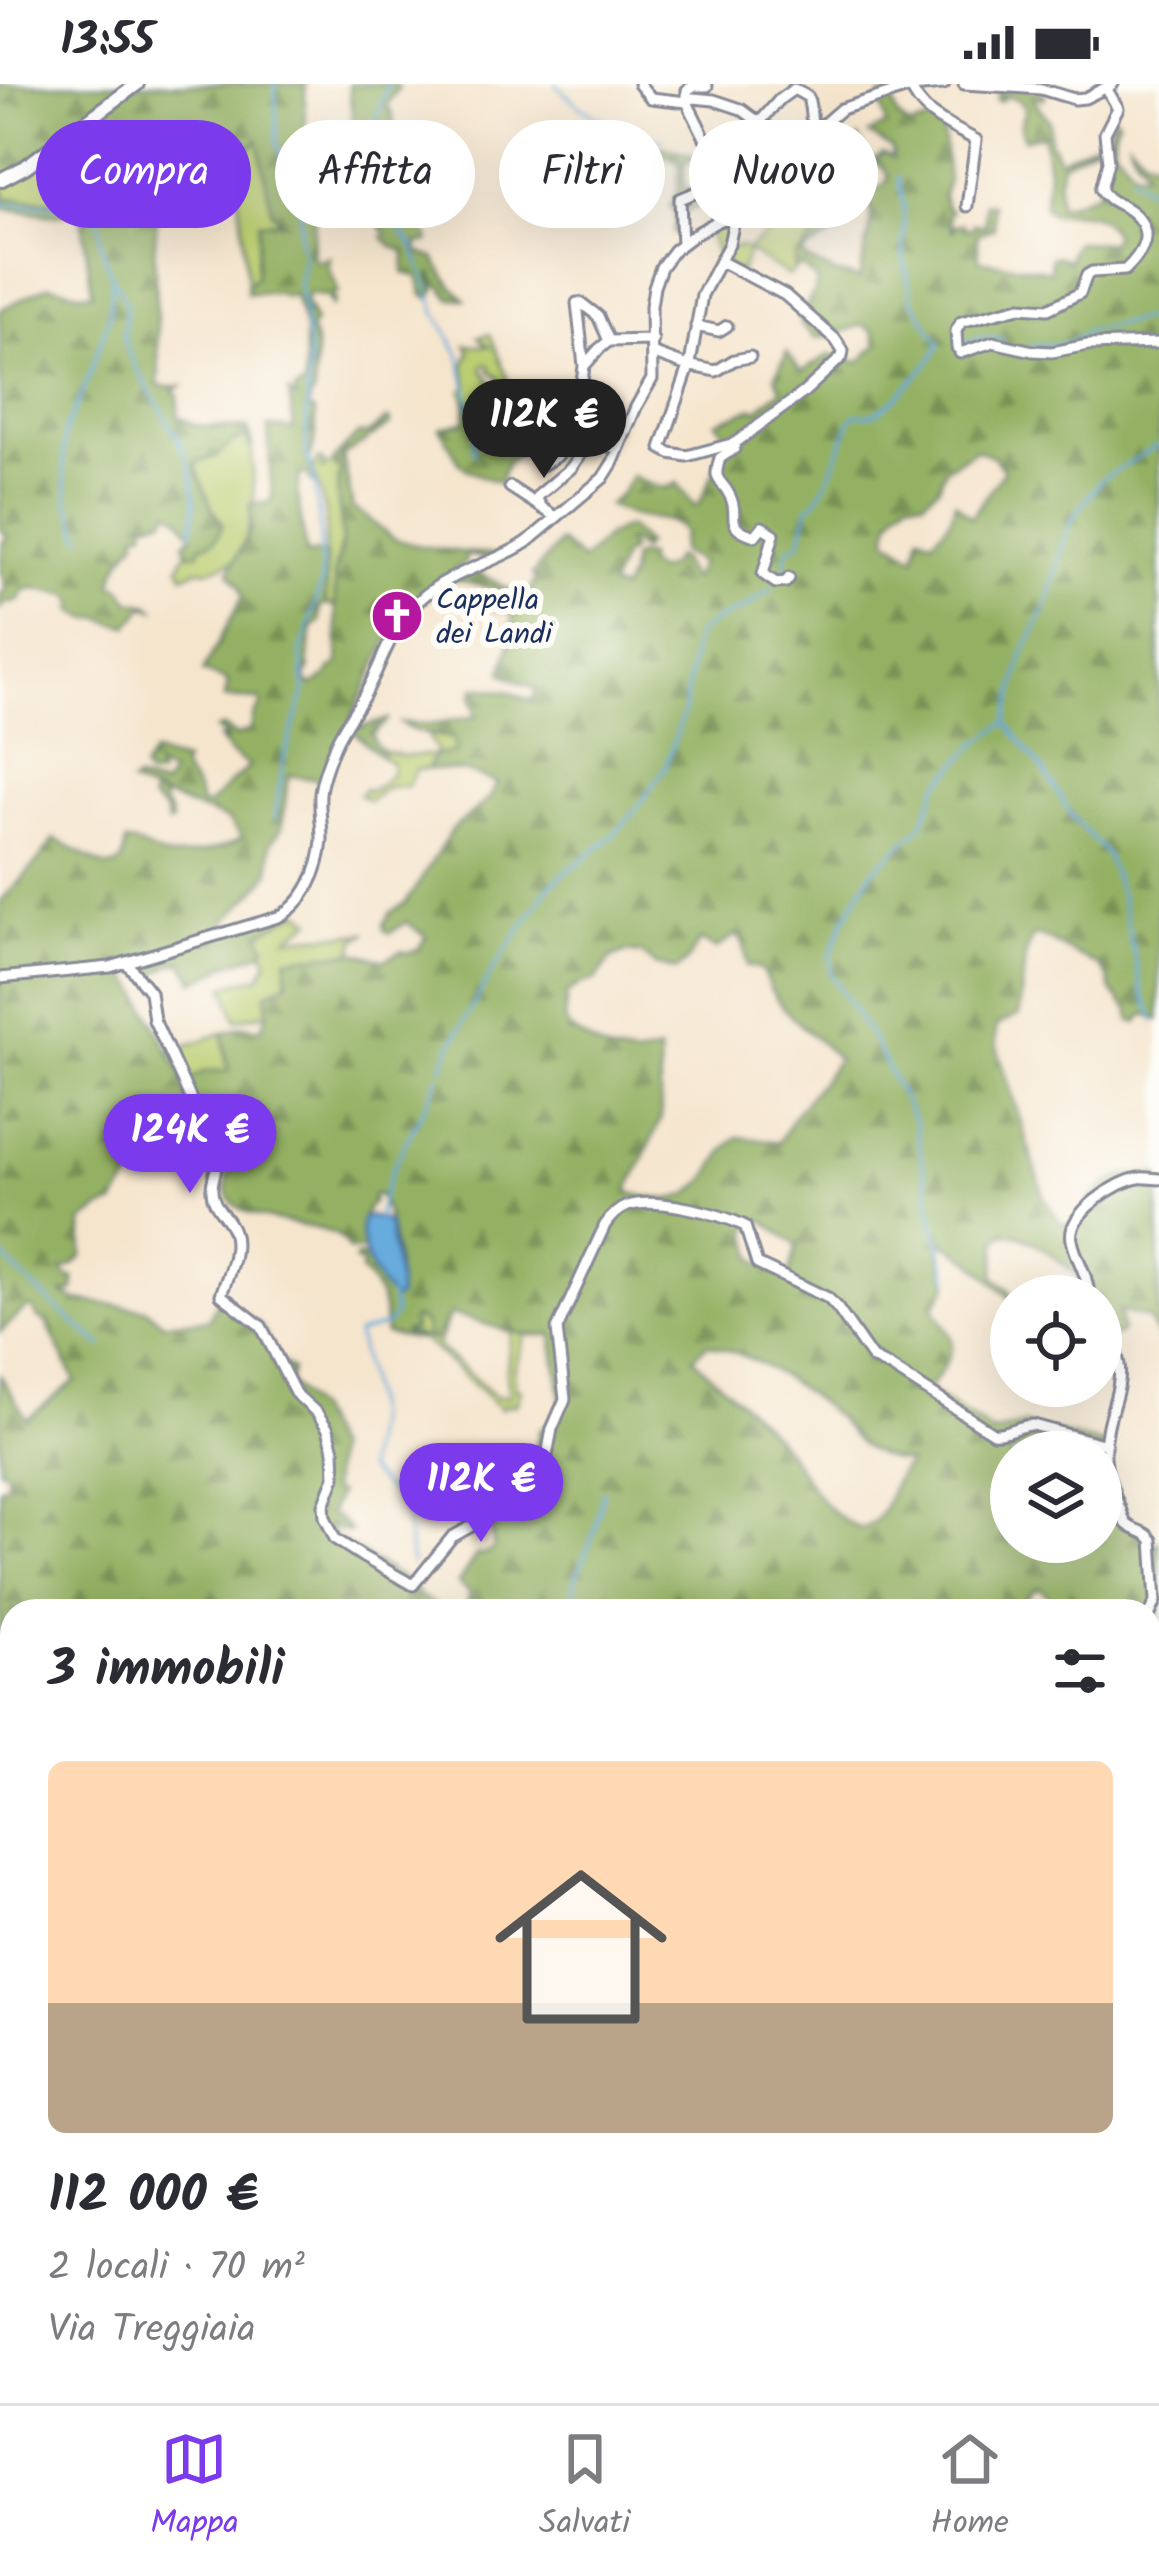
<!DOCTYPE html>
<html lang="it">
<meta charset="utf-8">
<style>
:root{--surface:#fff;--page:#f7f7f7;--text:#2b2b33;--muted:#7c7c81;--line:#e1e1e2;--accent:#7c3aed}
body{margin:0;font-family:Kalam,sans-serif;background:var(--page);color:var(--text);height:100vh;display:flex;flex-direction:column;font-size:45px;white-space:nowrap}
*{box-sizing:border-box;margin:0}
p{font-size:39px;color:var(--muted)}
.icon{flex:none;width:66px;height:66px;fill:none;stroke:currentColor;stroke-width:2;stroke-linecap:round;stroke-linejoin:round}
.map{position:relative;flex:1;overflow:hidden}
.drawer{position:absolute;left:0px;top:1515px;width:1161px;height:804px;display:flex;flex-direction:column;background:var(--surface);border-radius:36px 36px 0 0;box-shadow:0 12px 48px #0002}
.drawer>*{flex:none}
.hud{position:absolute;left:36px;top:36px;width:1089px;height:108px;display:flex;gap:24px}
.controls{position:absolute;left:990px;top:1191px;display:grid;gap:24px}
.controls a{display:grid;place-items:center;width:132px;height:132px;border-radius:50%;background:var(--surface);box-shadow:0 12px 48px #0002;font-size:60px}
.price{position:absolute;translate:-50% -102px;padding:0 27px;border-radius:42px;background:var(--accent);color:#fff;font-size:39px;line-height:78px;filter:drop-shadow(0 3px 6px #0008)}
.price::after{content:'';position:absolute;left:50%;top:72px;width:36px;height:27px;margin-left:-18px;background:inherit;clip-path:polygon(0 0,100% 0,50% 100%)}
.price.current{background:#222;color:#fff}
ul{padding:0;list-style:none}
li{display:grid;align-content:center;gap:24px;height:636px;padding:0 48px}
li+li{border-top:3px solid var(--line)}
li span{display:grid;place-items:center;height:372px;border-radius:18px;color:#555}
li>.icon{margin-inline-start:auto}
span .icon{width:216px;height:216px;fill:#fffc;stroke-width:1}
li b{font-size:51px}
h2{display:flex;justify-content:space-between;align-items:center;height:144px;padding:0 48px;font-size:51px}
.chip{padding:0 42px;border-radius:54px;background:var(--surface);box-shadow:0 12px 48px #0002;font-size:42px;line-height:108px}
.chip.current{background:var(--accent);color:#fff}
.status{display:flex;justify-content:space-between;align-items:center;height:84px;padding:0 60px;background:var(--surface);direction:ltr}
.status svg{height:33px;fill:currentColor}
.menu{display:flex;justify-content:space-around;align-items:center;height:168px;border-top:3px solid var(--line);background:var(--surface);font-size:33px;color:var(--muted)}
.menu a{display:grid;justify-items:center;gap:6px}
.menu .current{color:var(--accent)}
.map>svg:first-child{display:block}
.green{fill:#bbce71;stroke:#6b7e68;stroke-width:3}
.forest{fill:url(#forest-firs);stroke:#587060;stroke-width:3;fill-rule:evenodd}
.water{fill:#68abdd;stroke:#426d9e;stroke-width:3}
.lines{fill:none;stroke-linecap:round;stroke-linejoin:round}
.stream{stroke:#68abdd;stroke-width:3}
.minor-casing{stroke:#888a96;stroke-width:15}
.major-casing{stroke:#888a96;stroke-width:18}
.minor{stroke:#fff;stroke-width:9}
.major{stroke:#fff;stroke-width:12}
.labels{text-anchor:middle;stroke-width:12;stroke-linejoin:round;paint-order:stroke}
.poi-label{font-size:30px;fill:#1b2f5e;stroke:#fdfcf7;text-anchor:start}
</style>
<div class="status"><b>13:55</b><svg viewBox="0 0 49 12"><path d="M0 12V9h3v3zM5 12V6h3v6zM10 12V3h3v9zM15 12V0h3v12zM26 1h20v11H26zM47 4h2v5h-2z"/></svg></div>
<div class="map">
<svg width="1159" height="2319" viewBox="0 0 1159 2319">
<defs>
<pattern id="forest-firs" width="22" height="20" patternUnits="userSpaceOnUse" patternTransform="scale(3)"><rect width="22" height="20" fill="#94b163"/><path d="M5 1l3.5 6h-7zM16 11l3.5 6h-7z" fill="#789055"/></pattern>
</defs>
<rect width="100%" height="100%" fill="#fdfcf7"/>
<filter id="ink" filterUnits="userSpaceOnUse"><feTurbulence type="fractalNoise" baseFrequency=".00833" numOctaves="2"/><feDisplacementMap in="SourceGraphic" scale="24" xChannelSelector="R" yChannelSelector="G"/><feConvolveMatrix kernelMatrix="1 2 1 2 8 2 1 2 1" color-interpolation-filters="sRGB"/></filter>
<filter id="wash" filterUnits="userSpaceOnUse"><feTurbulence type="fractalNoise" baseFrequency=".004" numOctaves="4" result="noise"/><feDisplacementMap in="SourceGraphic" scale="48" xChannelSelector="R" yChannelSelector="G"/><feGaussianBlur stdDeviation="2.7" result="paint"/><feColorMatrix in="noise" values="0 0 0 0 0 0 0 0 0 0 0 0 0 0 0 0 0 1.4 0 .05"/><feComposite in="paint" operator="in"/></filter>
<g filter="url(#wash)">
<rect width="100%" height="100%" fill="#f5e5cd"/>
<path class="green" d="M258 54 272 127 282 138 256 192 247 201 242 133 237 109 229 102 232 72 246 69Z
M57 66 60 118 4 114 3 102Z
M833 123 848 131 838 143 828 141 823 143 800 170 793 188 788 192 748 167 741 189 720 177 706 144 729 138 733 143 727 164 740 162 747 166 770 148 784 147Z
M490 250 508 295 500 300 498 293 490 287V282L485 280 482 284 495 304 515 319 517 316 527 317 524 327 516 337 511 336 505 329 494 339 479 343 480 352 474 345 475 333 496 325 499 329 503 326 496 316 474 322 466 317 462 307 468 302 464 281 470 268 466 261 489 262 478 253Z
M244 353 248 354 249 362H252L254 418 250 420C252 444 245 457 234 477L206 487 202 485 184 491 179 483 188 464 189 469 199 468 200 462 221 436 212 424 194 379 217 372 225 362Z
M318 375 324 377 322 385 334 378 336 384H340L341 388 338 394 342 457 334 488 335 522 326 521 325 458C329 436 320 401 311 383L315 382Z
M426 648 454 654 455 670 434 671 428 685 415 686 408 702 387 703 369 717 359 711 364 705 369 707 380 701 392 688 391 679 381 672 384 667 403 672 434 671 437 667Z
M299 827 312 836 288 854 367 849 356 855 354 868 288 874 287 898 266 909 268 928 236 936 225 902 260 892 268 877 264 868 265 860 260 849Z
M223 949 228 988 184 997 170 967Z
M415 1234 426 1239V1253L439 1257 438 1263 495 1312H509L506 1291 511 1248 526 1250 514 1287 516 1305 521 1306 516 1321H505L501 1325 420 1253 401 1249 414 1245 412 1235Z"/>
<path class="forest" d="M0 0H305L306 55 308 62 316 68 311 79 327 98 333 99 332 109 315 128 312 173 318 177 330 173C325 188 337 196 338 209H332L335 217 332 222 327 212 308 210 305 217 315 239 310 245 316 260 314 310 310 313 309 325 315 328 316 351 309 379 317 396 311 398 309 391 300 390 297 407 306 469 308 471 319 469 326 472V521L320 523V537L312 543 308 578 310 585 306 589V597L312 601 328 592 330 585 338 581C340 551 333 523 335 493 335 480 342 468 342 455 343 433 332 407 341 387L340 384H336L334 375 358 350H368L385 336 389 335 390 341 343 372 353 425C369 431 378 446 393 454 411 463 479 471 501 470L484 478 480 473 466 471 465 479 453 487 457 491 471 485 506 504 529 509 536 494 532 491 560 458 582 477 607 452 627 442 646 460 641 466 630 457 626 458 631 466 622 474 610 503 621 506 629 494 632 474 638 471 647 473V481L658 487 672 479 674 473 680 476 690 494 694 493 700 478 680 468 682 454 685 449C671 430 649 437 628 430 621 427 615 424 608 421L619 412 632 392C646 398 663 410 677 399L694 422 699 420 720 374 735 359 716 338 753 324 757 326 782 305 775 293 787 268 801 288 829 271 859 278 877 261 873 247 862 241 830 252 815 254 799 238C803 223 816 211 817 197L802 182 794 185 796 171 800 170 823 143 828 141 842 147 804 168 805 175 835 189 860 195C862 170 873 147 871 122L858 118 848 131 833 123 844 107 825 89 827 80 850 85 852 107 877 106 889 95 886 87 879 80 865 84 850 82V60L859 54 867 72 876 75 883 69 893 74 892 64 869 50 886 41 880 13 890 10 898 33 910 43 928 38 935 33 942 38 948 96 943 111 945 122 951 127 948 128 951 147 954 146 953 141 963 140 964 145 973 144V140L985 142 984 119 992 120 994 144 977 150 979 176 1050 187 1051 174 1057 172 1069 177 1071 165 1076 158 1109 159 1114 151C1100 125 1079 127 1052 130L1044 122 1048 87 1043 51 1024 55 1020 43 1025 23 1017 15 1008 12 999 18 996 16 1001 4H1022L1045 10 1044 15 1032 14 1049 36 1050 57 1059 75 1096 57V60L1062 79 1058 99 1059 122 1096 109C1108 83 1104 61 1114 32L1118 35 1114 50V64C1124 70 1126 80 1135 87H1146C1140 76 1131 69 1129 57L1145 73 1159 79V936L1146 930 1139 935 1138 939 1131 937 1129 926 1111 907 1108 894 1100 883 1041 852H1033L1025 873 1019 931 996 942V960L1045 1115 1061 1140H1073L1093 1117 1090 1115C1116 1091 1124 1088 1159 1091V1254L1147 1234 1119 1227 1122 1248 1110 1255 1101 1249V1212H1083L1079 1192C1058 1178 1028 1144 1001 1151L997 1157 995 1193 1011 1207V1215L973 1178 943 1158 940 1167 949 1201 934 1223C938 1234 944 1240 949 1250 959 1268 937 1291 928 1306L993 1349 1024 1341 1106 1361 1105 1378 1125 1438 1153 1460 1159 1458V1568H1149V1527H1086L1067 1515 1053 1522 1049 1519 1048 1511 1039 1504 1032 1508 1014 1527H465L470 1509 458 1499 477 1470 482 1471 494 1465 491 1444 484 1435 538 1390 537 1381 532 1373 540 1345 544 1346 562 1317 552 1250C517 1256 484 1237 450 1230L439 1257 426 1253 425 1240 415 1234 412 1236 414 1245 403 1249 416 1251 423 1256 385 1250C385 1222 382 1210 361 1187L362 1180 355 1177 356 1173H368L382 1203 398 1213C399 1181 392 1140 379 1110L373 1111V1119L370 1120C360 1137 358 1148 365 1166H349C346 1161 343 1155 338 1152 317 1138 235 1140 227 1109 224 1098 231 1084 232 1072 233 1056 234 1041 230 1026L209 1038 202 1040 196 1036 199 1047C164 1072 136 1078 115 1120L100 1125 82 1138 83 1172 72 1182 62 1186 69 1194H74V1207L62 1209 65 1212 69 1210 73 1216 146 1225 163 1239 209 1235 219 1213 261 1242 280 1277 292 1286 289 1298 317 1329 334 1366 331 1406 338 1410 329 1431 335 1433 350 1446 347 1448 328 1441 335 1454 413 1501 418 1511 444 1527H12V1880L7 1881 0 1893V1403L7 1400 8 1388 0 1385V1291L27 1335 75 1297 46 1238 38 1234 31 1223 26 1224 0 1248V818L34 782 55 755 106 783 115 782 122 777 126 758C142 760 150 768 163 772 181 776 227 764 242 754L228 736 154 709 164 715 163 719 171 731 170 736 172 737 168 740 165 727 151 716 153 709 131 700 136 696 163 703 171 691 157 684 159 692 148 693 143 686 153 670 184 678 181 684 196 705 201 720 207 722C216 715 222 707 230 699 237 693 243 690 249 682L232 671 219 655 221 653 225 657 227 653 216 646 223 643 236 652 251 646 253 633 262 619 260 616 225 614 228 597 203 588 243 512 240 502 229 488 251 445 250 420 267 419 272 415 268 343 294 345 289 309 296 314 295 306 305 301V246L295 214 292 210 286 213 278 209H247V201L256 192 259 138 281 137 272 127 258 56 246 69 232 72 228 102 178 86 176 90 161 85 154 170 159 294 157 301 168 303 181 302 174 307 178 312V332C199 347 223 342 248 344L252 362H249L248 354C233 355 230 361 219 370 213 375 202 377 194 379L212 424 223 441 215 456 201 462 196 470 189 469 184 459 192 451 180 433 169 427 164 434 145 439V446L136 450 137 456C126 468 113 485 113 501L121 503 130 517 150 521 154 525 144 523 129 542 113 539 99 533C90 538 82 532 73 527L75 518 70 511 34 504 24 506 20 516 4 520 0 525V510L6 505 0 485 3 457 8 453 0 445V226L49 201 82 209H92L82 135 77 127 57 131 0 124V104L3 102 6 116 15 114 65 120 88 118 106 62 85 43 0 96ZM976 365 994 373 1004 386 971 433 955 418C952 434 945 446 932 455L920 450 915 473 888 455C888 437 895 426 909 415L924 416 939 402 945 385ZM451 495 504 507 492 524 509 528 513 532 509 564 502 589 537 606 531 617 510 608 475 603 472 614 477 632 432 640 401 639C415 651 436 650 454 655L455 669 434 671 428 685 464 687 497 699 490 714 452 746 406 819 391 828 384 840V846L390 849 406 838 426 852 418 866 408 869 401 867 385 876 354 868 287 874V898L266 909 268 928 261 945 243 942 223 949 228 987H207L185 997 139 909 120 880 152 893 171 880 183 878 195 897 221 885 222 882 264 868 265 860 260 849 299 827 294 824 224 848 223 840 261 801 270 787 271 758 282 744 288 691 328 697 336 665 350 645C361 651 366 663 381 672L384 667 376 662 372 651 389 635 361 643 352 633 393 547 387 543 389 533 396 526 410 527ZM737 850 744 861 747 882C766 883 763 892 771 906 786 934 818 953 838 976L795 1030 779 1058 738 1053C723 1064 719 1077 708 1092 688 1121 659 1118 628 1108L661 1035 659 967 635 973 607 968 569 945 564 935 567 909 581 900 596 896 611 874 626 868 642 870 655 881 676 886 688 876 700 856 716 865ZM752 1135 763 1136 797 1161 788 1195 755 1176 748 1148ZM707 1260C758 1271 798 1301 837 1334 842 1338 845 1344 849 1348 862 1366 884 1375 906 1378L908 1380C885 1398 892 1434 861 1445 820 1428 808 1394 783 1362 757 1330 723 1303 693 1274ZM1011 1368H1101V1458H1011Z
M349 0H396L399 4 387 21 393 31V41L399 44 398 63 407 68C391 99 417 129 429 154L428 158 418 159 417 168 434 174 451 201 465 215 450 214 442 203 437 201 432 190 430 191 435 206 430 214 423 211 418 192 404 189 405 167 393 163 383 153 386 149C371 135 372 123 356 110L353 85 350 84 345 90 347 52 353 40Z
M752 59 758 66 760 89 749 88 713 115 679 132V146L674 149 675 129 670 123 678 105 680 80 672 74 655 70V64L666 63 695 72 684 81V104L692 105 720 88 714 68 719 61 747 69Z
M491 308 499 318 505 320V325L499 329 495 325 475 333 474 345 480 351 479 343 494 339 489 352 484 355 488 362 515 359 530 366C509 372 504 379 500 399 450 381 465 384 440 344L466 337V317L474 321Z
M1159 2120V2319H1027L1026 2307H1149V2121Z
M0 2179 12 2187V2301L4 2304 0 2312Z"/>
<path class="water" d="M370 1132 388 1138 398 1198V1213L394 1216C374 1198 357 1161 362 1134Z"/>
<g class="lines">
<path class="stream" d="M275 0 277 59 301 123 300 153 304 172 299 201 309 265 306 364 311 385
M388 0 374 44 373 102 378 115 414 164 437 230 460 272 475 343 474 369
M556 0C583 31 622 48 662 56
M1131 91 1159 113
M898 93 904 123 903 171 912 216 940 260
M0 103V114L4 120 87 121C103 132 98 145 102 162 104 171 107 181 110 189 115 200 125 211 126 223 127 236 121 247 125 260 152 327 210 369 191 449
M960 259 984 253 1003 255
M1029 262 1066 259 1089 246 1159 232
M82 454 68 417 64 388V360L66 344 85 303 109 233 112 196
M779 496 786 490V470L789 464 800 459 809 421 815 419C831 392 840 364 851 335L857 330C861 331 864 332 868 331 887 328 933 278 940 260
M305 607 301 567 322 497 319 433 313 389
M1008 640 1044 687 1072 732 1106 770 1120 809 1143 911 1155 936
M275 735 284 674 304 610
M441 985 453 958 492 887 551 800 614 751 631 732 665 684 684 627 694 560 698 549 716 536 741 526 773 504
M378 1138C384 1084 419 1041 439 992
M0 1169 27 1197
M949 1195 932 1130 915 1038 877 963 831 890 830 872 844 836 872 787 921 743 938 701 976 660 1007 638 1024 568 1047 522 1065 453 1075 431 1102 395 1159 361
M30 1200 63 1229
M390 1212 395 1229 387 1241 357 1250 372 1319 373 1339 366 1385 409 1428 407 1434
M65 1231 102 1262
M407 1439 411 1480
M572 1527 575 1496 594 1449 603 1407
M0 2289 12 2287
M263 2319 267 2307
M770 2319 776 2307"/>
</g>
</g>
<g filter="url(#ink)">
<g class="lines">
<g class="minor-casing">
<path id="minor" d="M639 0 651 14 687 18 693 14 714 16 741 25 764 42 803 58
M964 0 1041 5 1074 15 1085 14 1113 0
M910 1C921 31 949 41 976 56L967 122
M687 18V6L694 2H707
M759 39 780 15 794 5 808 13C815 39 807 55 825 74L815 100
M682 160 680 115 704 105 721 86 687 18
M720 177 785 211 835 255 843 267 842 273 803 309 735 359 687 372 670 369 661 364 690 280 702 211 729 160 735 132
M696 242 719 247 727 242
M957 264 956 247 961 238 1020 223 1048 225 1080 209 1087 191 1092 188 1125 186C1143 169 1156 148 1132 128 1121 119 1109 119 1101 105L1108 78 1105 49 1118 24 1106 4
M652 269 682 280 716 287 734 276 750 273
M960 269 993 258 1033 267 1052 268 1088 261 1159 259
M584 282 599 265 609 257
M735 359 734 365 720 374C712 400 721 393 730 412 741 433 721 441 755 452L762 443 774 450 763 490 776 499 786 498 789 494
M617 364 614 350 588 323 581 305 584 282 577 219H581L598 232 609 257 653 256
M533 368 561 345 571 353 617 364
M542 381 557 372 571 353
M510 403 556 433
M541 422 537 416 539 411 571 384 590 356
M126 878 150 908 154 936 194 1022 222 1053 224 1059C222 1074 212 1089 212 1105 211 1122 228 1132 233 1147 240 1167 227 1192 221 1211L261 1242 295 1309 317 1329 328 1345 334 1366 335 1393 324 1421 325 1433 335 1455 363 1473 413 1501 452 1453 484 1435 543 1393 552 1345 565 1315 557 1245 605 1141C611 1132 617 1126 627 1122 655 1113 719 1129 745 1142L757 1180 828 1214 838 1225 872 1274 890 1283 993 1349C1007 1351 1018 1341 1033 1341L1106 1361
M0 894 110 883 278 833C305 820 320 786 322 756 322 741 319 725 320 710 321 695 328 679 333 666 340 646 355 628 365 610 388 568 392 532 436 503 464 484 499 477 527 458L603 394 613 378 636 323 652 295 651 222 654 203 661 183 674 166 695 150 718 137 735 132 752 120 797 76 818 45 841 25 911 3 944 0
M1089 1212C1087 1186 1076 1177 1072 1156 1066 1130 1117 1097 1139 1094 1143 1093 1156 1095 1159 1095
M1101 1242C1141 1296 1104 1314 1105 1372 1106 1394 1118 1417 1125 1438 1132 1448 1145 1445 1152 1456L1156 1517 1149 1532
M1149 1691 1159 1689
M1149 2039 1159 2038
M491 2307 495 2319
M566 2307 567 2319
M977 2307 984 2319
M202 2319 209 2307
M472 2319 477 2307
M574 2319 607 2314 627 2318 633 2314 635 2307"/>
</g>
<g class="major-casing">
<path id="major" d="M0 96 25 83 137 0"/>
</g>
<use href="#minor" class="minor"/>
<use href="#major" class="major"/>
</g>
</g>
<defs>
<g id="church-disc" transform="scale(2.7)"><circle r="9.5" fill="#b5179e" stroke="#fdfcf7"/><path d="M-1.2-6h2.4v3.5h3.3v2.4h-3.3V6h-2.4V-.1h-3.3v-2.4h3.3Z" fill="#fff"/></g>
</defs>
<g fill-rule="evenodd">
<use href="#church-disc" x="397" y="532"/>
</g>
<g class="labels">
<g class="poi-label">
<text x="436" y="525">Cappella<tspan x="436" dy="34">dei Landi</tspan></text>
</g>
</g>
</svg>
<div class="controls">
<a><svg class="icon" aria-label="locate" viewBox="0 0 24 24"><circle cx="12" cy="12" r="6"/><path d="M12 2v4M12 18v4M2 12h4M18 12h4"/></svg></a>
<a><svg class="icon" aria-label="layers" viewBox="0 0 24 24"><path d="M12 4l9 5-9 5-9-5zM3 14l9 5 9-5"/></svg></a>
</div>
<b class="price current" style="left:544px;top:397px">112K €</b>
<b class="price" style="left:190px;top:1112px">124K €</b>
<b class="price" style="left:481px;top:1461px">112K €</b>
<div class="hud">
<a class="chip current">Compra</a>
<a class="chip">Affitta</a>
<a class="chip">Filtri</a>
<a class="chip">Nuovo</a>
</div>
<section class="drawer">
<h2>3 immobili<svg class="icon" aria-label="filters" viewBox="0 0 24 24"><path d="M4 7h16M4 17h16"/><circle cx="9" cy="7" r="2"/><circle cx="15" cy="17" r="2"/></svg></h2>
<ul>
<li><span style="background:linear-gradient(#ffd9b3 65%,#b9a48a 0)"><svg class="icon" aria-label="home" viewBox="0 0 24 24"><path d="M3 11l9-7 9 7M6 9v11h12V9"/></svg></span><div><b>112 000 €</b><p>2 locali · 70 m²</p><p>Via Treggiaia</p></div></li>
</ul>
</section>
</div>
<nav class="menu">
<a class="current"><svg class="icon" aria-label="map" viewBox="0 0 24 24"><path d="M3 6l6-2 6 2 6-2v14l-6 2-6-2-6 2zM9 4v14M15 6v14"/></svg>Mappa</a>
<a><svg class="icon" aria-label="saved" viewBox="0 0 24 24"><path d="M7 4h10v16l-5-4-5 4z"/></svg>Salvati</a>
<a><svg class="icon" aria-label="home" viewBox="0 0 24 24"><path d="M3 11l9-7 9 7M6 9v11h12V9"/></svg>Home</a>
</nav>
